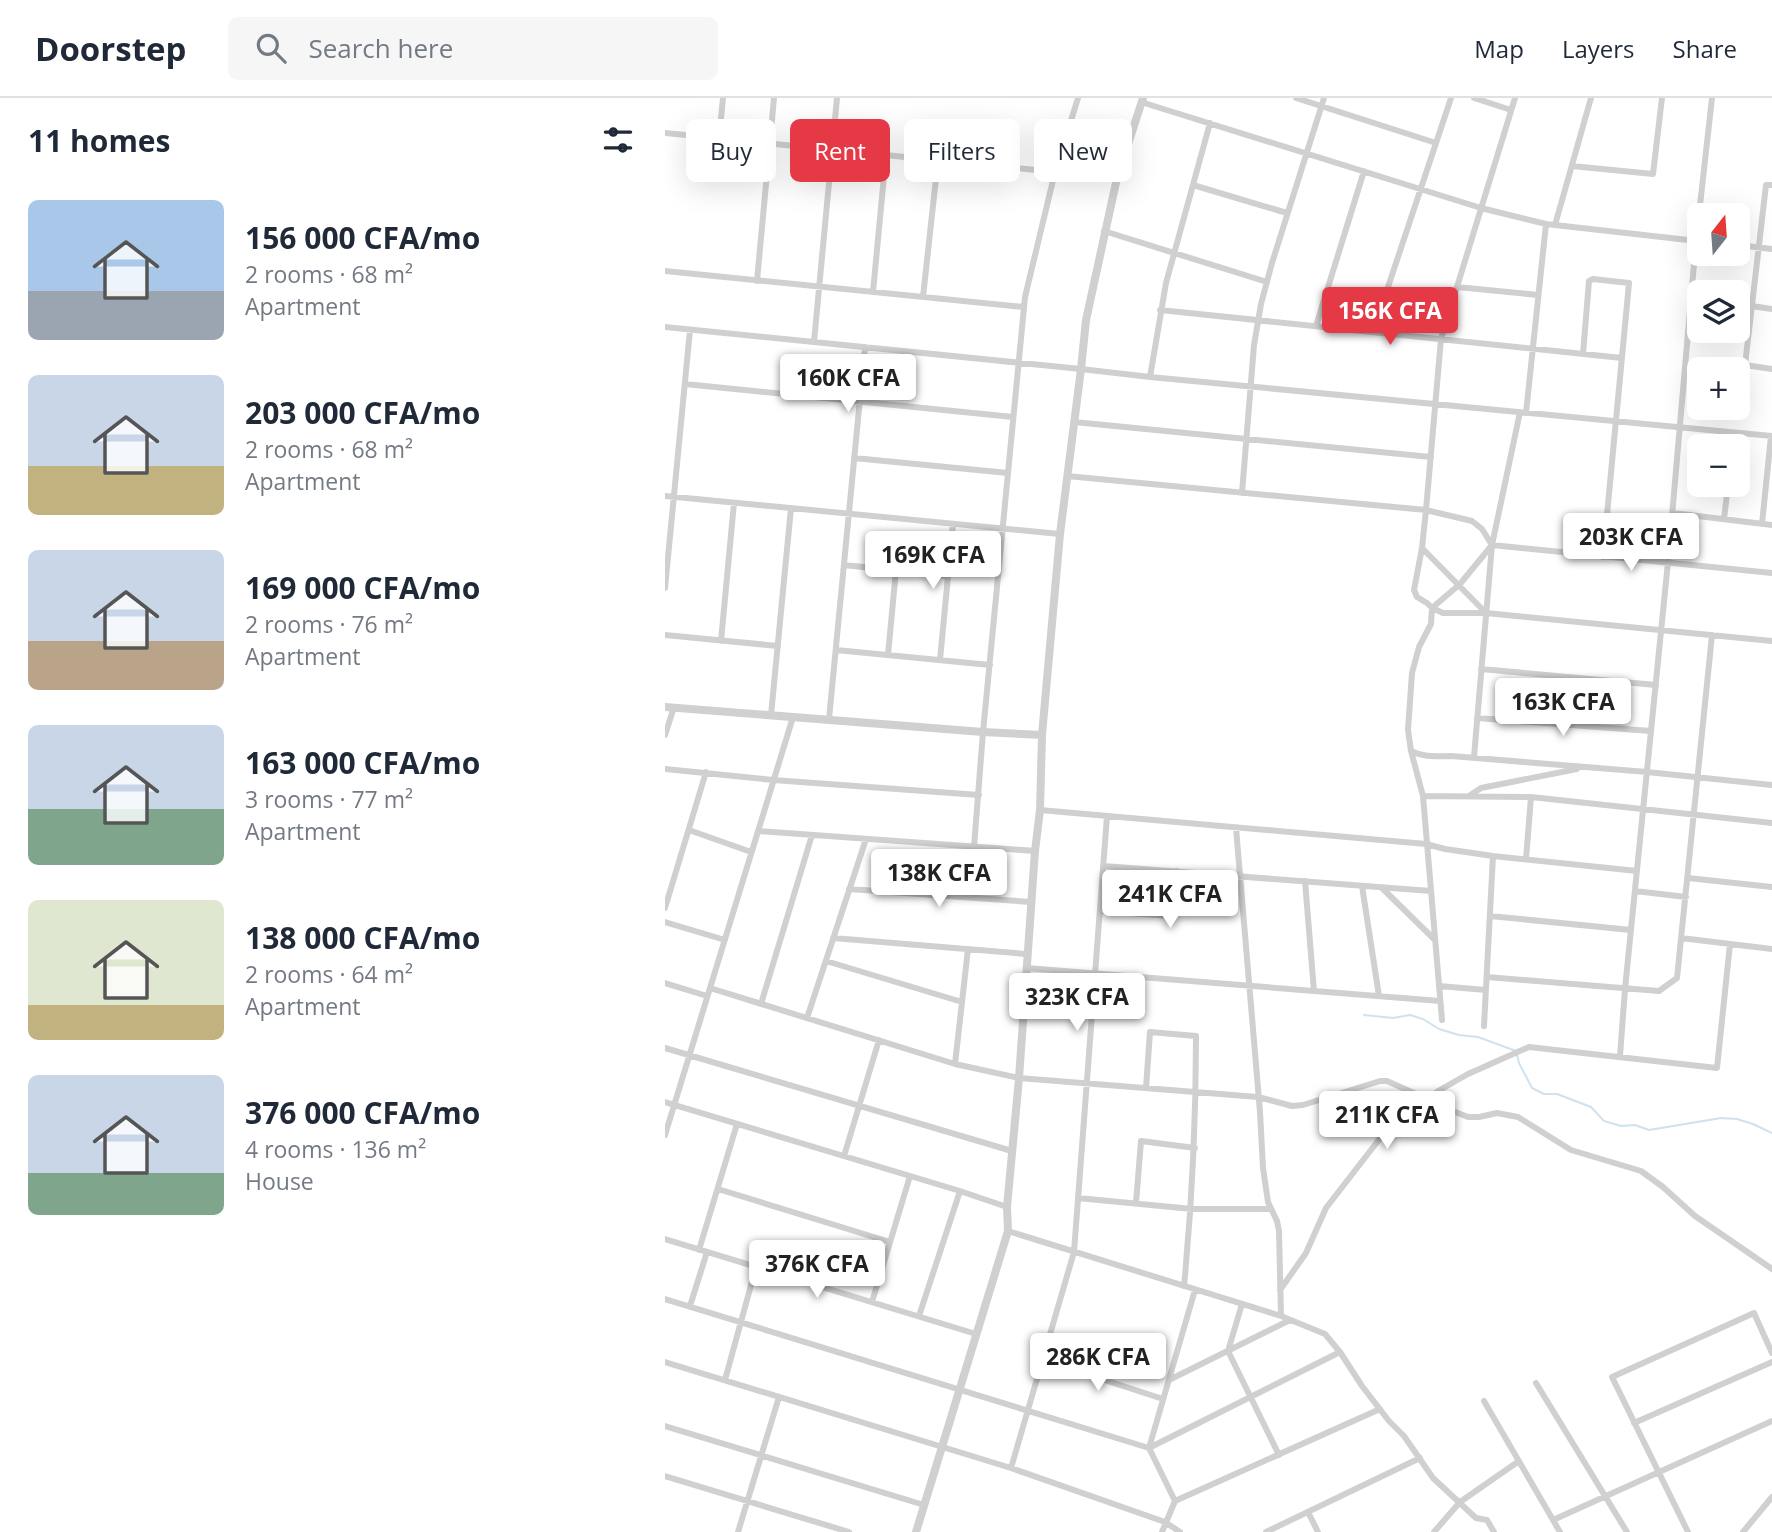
<!DOCTYPE html>
<meta charset="utf-8">
<style>
:root{--surface:#fff;--page:#f6f6f7;--text:#1f2937;--muted:#747a83;--line:#e0e1e3;--accent:#e63946}
body{margin:0;font-family:"Open Sans",sans-serif;background:var(--page);color:var(--text);height:100vh;display:flex;flex-direction:column;font-size:26px;white-space:nowrap}
*{box-sizing:border-box;margin:0}
p{font-size:23px;color:var(--muted)}
.icon{flex:none;width:38px;height:38px;fill:none;stroke:currentColor;stroke-width:2;stroke-linecap:round;stroke-linejoin:round}
.map{position:relative;flex:1;overflow:hidden}
.side{display:flex;flex-direction:column;background:var(--surface);width:665px}
.side>*{flex:none}
.hud{position:absolute;left:21px;top:21px;width:665px;height:63px;display:flex;gap:14px}
.needle{width:46px;rotate:17deg}
.fabs{position:absolute;left:1022px;top:105px;display:grid;gap:14px}
.fabs a{display:grid;place-items:center;width:63px;height:63px;border-radius:10px;background:var(--surface);box-shadow:0 7px 28px #0002;font-size:35px}
.price{position:absolute;translate:-50% -60px;padding:0 16px;border-radius:7px;background:#fff;color:#222;font-size:23px;line-height:46px;filter:drop-shadow(0 2px 4px #0008)}
.price::after{content:'';position:absolute;left:50%;top:42px;width:21px;height:16px;margin-left:-10px;background:inherit;clip-path:polygon(0 0,100% 0,50% 100%)}
.price.current{background:var(--accent);color:#fff}
ul{padding:0;list-style:none}
li{display:flex;align-items:center;gap:21px;height:175px;padding:0 28px}
li span{display:grid;place-items:center;flex:none;width:196px;height:140px;border-radius:10px;color:#555}
li>.icon{margin-inline-start:auto}
span .icon{width:84px;height:84px;fill:#fffc;stroke-width:1}
li b{font-size:30px}
h2{display:flex;justify-content:space-between;align-items:center;height:84px;padding:0 28px;font-size:30px}
.pill{padding:0 24px;border-radius:10px;background:var(--surface);box-shadow:0 7px 28px #0002;font-size:24px;line-height:63px}
.pill.current{background:var(--accent);color:#fff}
header{display:flex;align-items:center;gap:42px;box-sizing:border-box;height:98px;padding:0 35px;background:var(--surface);border-bottom:2px solid var(--line)}
header strong{font-size:33px}
nav{display:flex;gap:38px;margin-inline-start:auto;font-size:24px}
.search{width:490px;height:63px;background:var(--page);display:flex;align-items:center;gap:18px;box-sizing:border-box;padding:0 24px;border-radius:10px;color:var(--muted);font-size:26px}
main{display:flex;flex:1;min-height:0}
.map>svg:first-child{display:block}
.lines{fill:none;stroke-linecap:round;stroke-linejoin:round}
.stream{stroke:#cfe2ee;stroke-width:2}
.minor{stroke:#d0d0d0;stroke-width:6}
.tertiary{stroke:#d0d0d0;stroke-width:8}
</style>
<header>
<strong>Doorstep</strong>
<div class="search"><svg class="icon" aria-label="search" viewBox="0 0 24 24"><circle cx="10" cy="10" r="6"/><path d="M15 15l6 6"/></svg>Search here</div>
<nav><a>Map</a><a>Layers</a><a>Share</a></nav>
</header>
<main>
<section class="side">
<h2>11 homes<svg class="icon" aria-label="filters" viewBox="0 0 24 24"><path d="M4 7h16M4 17h16"/><circle cx="9" cy="7" r="2"/><circle cx="15" cy="17" r="2"/></svg></h2>
<ul>
<li><span style="background:linear-gradient(#a9c7e8 65%,#9aa5b1 0)"><svg class="icon" aria-label="home" viewBox="0 0 24 24"><path d="M3 11l9-7 9 7M6 9v11h12V9"/></svg></span><div><b>156 000 CFA/mo</b><p>2 rooms · 68 m²</p><p>Apartment</p></div></li>
<li><span style="background:linear-gradient(#c9d6e8 65%,#c2b280 0)"><svg class="icon" aria-label="home" viewBox="0 0 24 24"><path d="M3 11l9-7 9 7M6 9v11h12V9"/></svg></span><div><b>203 000 CFA/mo</b><p>2 rooms · 68 m²</p><p>Apartment</p></div></li>
<li><span style="background:linear-gradient(#c9d6e8 65%,#b9a48a 0)"><svg class="icon" aria-label="home" viewBox="0 0 24 24"><path d="M3 11l9-7 9 7M6 9v11h12V9"/></svg></span><div><b>169 000 CFA/mo</b><p>2 rooms · 76 m²</p><p>Apartment</p></div></li>
<li><span style="background:linear-gradient(#c9d6e8 60%,#7fa58c 0)"><svg class="icon" aria-label="home" viewBox="0 0 24 24"><path d="M3 11l9-7 9 7M6 9v11h12V9"/></svg></span><div><b>163 000 CFA/mo</b><p>3 rooms · 77 m²</p><p>Apartment</p></div></li>
<li><span style="background:linear-gradient(#dfe7d0 75%,#c2b280 0)"><svg class="icon" aria-label="home" viewBox="0 0 24 24"><path d="M3 11l9-7 9 7M6 9v11h12V9"/></svg></span><div><b>138 000 CFA/mo</b><p>2 rooms · 64 m²</p><p>Apartment</p></div></li>
<li><span style="background:linear-gradient(#c9d6e8 70%,#7fa58c 0)"><svg class="icon" aria-label="home" viewBox="0 0 24 24"><path d="M3 11l9-7 9 7M6 9v11h12V9"/></svg></span><div><b>376 000 CFA/mo</b><p>4 rooms · 136 m²</p><p>House</p></div></li>
</ul>
</section>
<div class="map">
<svg width="1107" height="1434" viewBox="0 0 1107 1434">
<rect width="100%" height="100%" fill="#fff"/>
<g class="lines">
<path class="stream" d="M699 917 728 920 745 917 758 921 774 931 794 937 813 939 851 953 854 965 867 990 879 996H892L926 1009 939 1023 956 1028 970 1027 984 1032 1056 1020 1072 1021 1088 1026 1107 1035"/>
<path class="minor" d="M631 0 771 45
M809 0 846 12
M476 4 816 110 881 126 1032 143
M0 35 452 80
M54 41 58 0
M907 68 988 76 997 0
M528 87 622 115
M1107 87H1101L1080 267 1107 271
M890 127 926 0
M439 133 602 184
M1073 147 1107 151
M0 173 359 209
M92 183 109 0
M792 189 873 197
M208 194 221 57
M258 199 273 62
M1087 208 1107 211
M495 212 957 260
M651 228 699 73
M0 229 416 271 485 279 1107 338
M708 234 786 0
M149 244 172 0
M918 256 924 183 928 181 964 185 938 459
M485 279 501 185 545 25
M20 286 348 319
M861 315 881 126
M409 324 766 359
M1066 348 1068 335
M189 360 343 375
M402 378 761 412 807 423 817 431 827 447 1107 475
M577 395 589 247 596 206 607 165 659 0
M0 398 395 436
M1008 415 1107 427
M1059 421 1063 387
M1097 426 1106 338
M827 447 795 486 767 510 778 515H821L1107 543
M757 450 821 515
M179 467 283 478
M0 490 25 232
M0 537 113 548
M56 543 69 405
M171 552 325 567
M223 557 231 472
M275 562 288 426
M816 571 991 587
M106 617 126 410
M812 620 986 633
M164 621 200 249
M0 637 9 609
M746 653C761 660 770 658 786 658L982 674 1107 687
M809 659 827 447 855 314
M0 671 108 682 314 697
M758 698 866 699 1107 725
M804 698 816 690 912 671
M375 712 761 746 780 751 828 758 972 773
M571 730 595 1014 598 1070 603 1104 612 1123 614 1133 616 1218
M24 732 86 754
M93 733 370 753
M309 749 318 634 360 199 390 74 413 0
M861 761 866 699
M438 768 766 793
M1023 780 1107 789
M640 783 649 893
M697 788 714 898
M717 790 770 842
M184 791 366 804
M970 793 1021 799
M0 810 41 674
M435 813 506 818C519 809 513 788 512 773
M825 818 966 832
M0 824 60 842
M168 840 361 856
M1016 840 1107 851
M161 863 297 904
M362 870 775 903
M822 879 994 893 1012 880 1047 537
M0 885 42 898
M774 888 821 892
M45 890 290 966 354 980 593 999 627 1008 638 1007 715 983H722L760 1000 780 1010 803 1019H814L832 1015 853 1019 906 1052 976 1073 998 1089 1030 1118 1107 1171
M96 906 147 737
M142 920 201 741
M777 922 758 698 746 653 743 632 747 575 754 549 766 526 767 510 762 505 752 499 749 492 757 450 761 412 776 241 850 0
M819 928 828 758
M0 950 347 1053
M955 958 960 891 1003 464 1031 143 1047 0
M290 966 303 851
M481 990 485 934 531 938C531 1022 527 1105 519 1188
M0 1004 295 1093 342 1109
M0 1037 128 619
M179 1058 214 942
M53 1091 225 1144
M413 1100 527 1111H606
M471 1105 476 1043 530 1050
M343 1133 616 1218 660 1236 675 1254 697 1288 724 1323 739 1338 768 1380 811 1420 822 1422 829 1434
M0 1141 311 1236
M34 1152 72 1026
M615 1192 641 1155 661 1110 716 1039 739 1024 773 993 803 976 864 949 1052 970 1065 846
M0 1201 484 1350 675 1254
M207 1204 245 1078
M577 1206 563 1253 614 1357
M25 1208 42 1154
M254 1218 295 1093
M378 1262 498 1301
M0 1264 346 1370 500 1424 515 1434
M60 1282 91 1169
M504 1282 625 1222
M871 1285 962 1434
M819 1303 895 1434
M969 1325 1107 1264
M0 1328 259 1407
M346 1370 409 1154 442 718
M0 1378 184 1434
M510 1403 484 1350 530 1192
M643 1414 653 1434
M888 1422 1107 1323
M73 1434 114 1299
M497 1434 510 1403 715 1311
M601 1434 755 1360
M769 1434 795 1404 854 1363
M1023 1434 947 1279 1089 1215 1107 1255
M1078 1434 1107 1399"/>
<path class="tertiary" d="M0 609 318 634 377 637
M251 1434 343 1133 342 1109 354 980 370 753 375 712 377 637 395 436 416 271 421 222 452 80 478 0"/>
</g>
</svg>
<div class="fabs">
<a><svg class="needle" viewBox="-14 -14 28 28"><path d="M0-13l5 13h-10z" fill="#e53935"/><path d="M0 13l5-13h-10z" fill="#747a83"/></svg></a>
<a><svg class="icon" aria-label="layers" viewBox="0 0 24 24"><path d="M12 4l9 5-9 5-9-5zM3 14l9 5 9-5"/></svg></a>
<a>+</a>
<a>−</a>
</div>
<b class="price current" style="left:725px;top:249px">156K CFA</b>
<b class="price" style="left:183px;top:316px">160K CFA</b>
<b class="price" style="left:966px;top:475px">203K CFA</b>
<b class="price" style="left:268px;top:493px">169K CFA</b>
<b class="price" style="left:898px;top:640px">163K CFA</b>
<b class="price" style="left:274px;top:811px">138K CFA</b>
<b class="price" style="left:505px;top:832px">241K CFA</b>
<b class="price" style="left:412px;top:935px">323K CFA</b>
<b class="price" style="left:722px;top:1053px">211K CFA</b>
<b class="price" style="left:152px;top:1202px">376K CFA</b>
<b class="price" style="left:433px;top:1295px">286K CFA</b>
<div class="hud">
<a class="pill">Buy</a>
<a class="pill current">Rent</a>
<a class="pill">Filters</a>
<a class="pill">New</a>
</div>
</div>
</main>
